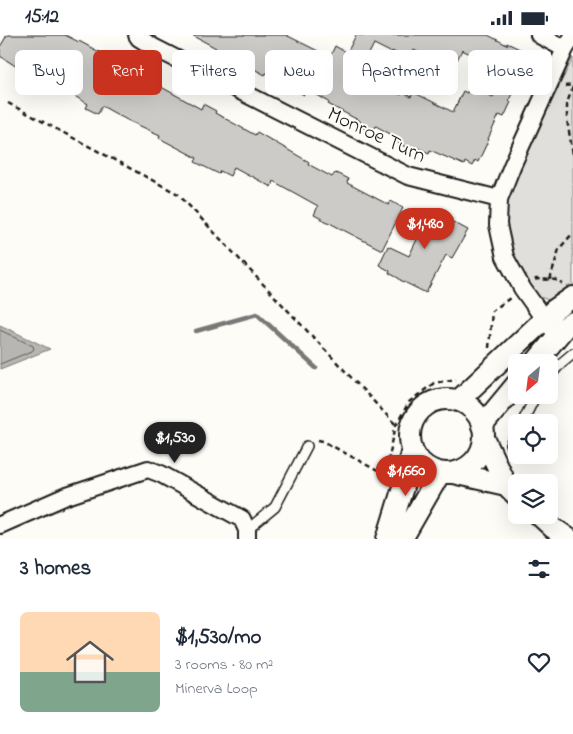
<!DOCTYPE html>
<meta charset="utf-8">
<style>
:root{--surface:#fff;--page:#f6f6f7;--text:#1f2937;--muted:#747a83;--accent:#c8321e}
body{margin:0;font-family:"Indie Flower",sans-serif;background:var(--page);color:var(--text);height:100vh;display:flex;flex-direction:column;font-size:19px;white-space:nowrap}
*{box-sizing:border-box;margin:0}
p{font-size:16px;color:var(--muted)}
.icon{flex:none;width:28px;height:28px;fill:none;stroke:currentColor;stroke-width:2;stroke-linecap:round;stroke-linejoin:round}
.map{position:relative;height:504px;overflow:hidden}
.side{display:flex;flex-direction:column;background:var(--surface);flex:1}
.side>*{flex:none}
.guide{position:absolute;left:15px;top:15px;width:544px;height:45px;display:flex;gap:10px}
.needle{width:32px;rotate:208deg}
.buttons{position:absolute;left:508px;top:319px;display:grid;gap:10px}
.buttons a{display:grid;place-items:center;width:50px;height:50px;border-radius:8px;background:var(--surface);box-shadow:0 5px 20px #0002;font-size:25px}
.price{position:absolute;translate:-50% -42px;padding:0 11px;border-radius:18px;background:var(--accent);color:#fff;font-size:16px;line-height:32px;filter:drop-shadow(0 1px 2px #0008)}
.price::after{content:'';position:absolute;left:50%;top:30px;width:15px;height:11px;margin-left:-8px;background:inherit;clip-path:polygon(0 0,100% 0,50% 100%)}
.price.current{background:#222;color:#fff}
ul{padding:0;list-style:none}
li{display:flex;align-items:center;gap:15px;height:125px;padding:0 20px}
li span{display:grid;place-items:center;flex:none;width:140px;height:100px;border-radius:8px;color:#555}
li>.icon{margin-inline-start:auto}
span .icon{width:60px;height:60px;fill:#fffc;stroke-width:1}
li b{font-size:21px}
h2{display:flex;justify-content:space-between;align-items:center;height:60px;padding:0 20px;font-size:21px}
.tag{padding:0 18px;border-radius:8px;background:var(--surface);box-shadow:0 5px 20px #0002;font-size:18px;line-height:45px}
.tag.current{background:var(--accent);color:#fff}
.status{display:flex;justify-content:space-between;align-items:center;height:35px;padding:0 25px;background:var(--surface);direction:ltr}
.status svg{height:14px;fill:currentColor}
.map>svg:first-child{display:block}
.green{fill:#e0dfdb;stroke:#7e7e7c}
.water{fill:#b7b6b2;stroke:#797876}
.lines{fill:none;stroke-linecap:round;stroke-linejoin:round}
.shore{stroke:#5a5a58;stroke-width:1}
.stream{stroke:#797876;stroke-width:4.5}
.building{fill:#cccbc8;stroke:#1c1c1c;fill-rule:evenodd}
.service-casing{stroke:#1c1c1c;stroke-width:12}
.minor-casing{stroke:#1c1c1c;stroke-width:20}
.tertiary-casing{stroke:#1c1c1c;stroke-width:24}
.path{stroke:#1c1c1c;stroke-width:2.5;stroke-dasharray:5 4;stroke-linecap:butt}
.service{stroke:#fdfcf7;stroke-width:9}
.minor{stroke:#fdfcf7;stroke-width:16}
.tertiary{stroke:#fdfcf7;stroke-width:20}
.labels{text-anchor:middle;stroke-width:4;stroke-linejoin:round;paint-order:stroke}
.street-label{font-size:21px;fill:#1c1c1c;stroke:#fdfcf7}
</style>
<div class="status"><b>15:12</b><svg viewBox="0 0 49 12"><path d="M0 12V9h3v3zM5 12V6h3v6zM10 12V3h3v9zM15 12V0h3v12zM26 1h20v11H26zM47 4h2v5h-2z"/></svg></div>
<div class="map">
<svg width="573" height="504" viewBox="0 0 573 504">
<rect width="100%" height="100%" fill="#fdfcf7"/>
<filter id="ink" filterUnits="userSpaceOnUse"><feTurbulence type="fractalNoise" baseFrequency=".02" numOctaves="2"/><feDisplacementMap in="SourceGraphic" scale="10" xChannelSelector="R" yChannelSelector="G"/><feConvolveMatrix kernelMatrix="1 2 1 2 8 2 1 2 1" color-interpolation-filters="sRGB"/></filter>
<g filter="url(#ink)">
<path class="green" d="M573 23V255L562 263 549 265 536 261 514 226 507 201 506 164 537 96Z"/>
<path class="water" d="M0 290 50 314 0 334Z"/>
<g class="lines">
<path class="shore" d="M0 295 33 311 34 314 32 316 0 329"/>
<path class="stream" d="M196 296 257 279 316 333"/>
</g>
<path class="building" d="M7 0H65L79 7V6L125 31 129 30 134 32 136 38 201 74 203 69 216 76 215 78 255 100 257 97 309 127 308 129 332 142 335 138 338 139 348 144 347 148 389 170 391 166 403 173 382 215 314 180 318 171 273 146 271 152 234 132 230 141 220 136 219 139 195 127 197 123 159 103 160 100 127 85 102 71 98 79 86 73 88 69 47 45 46 46 18 30 17 32 0 21V12Z
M192 0H286L330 22 335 11 347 18 356 0H488L507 10V8L528 18 519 38 521 40 509 65 511 67 504 82 499 80 488 104H489L478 127 475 125 472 131 465 127 464 130 430 115 429 118 413 111 411 115 398 108 399 104 376 91 375 93 367 95 362 92 360 86 328 69 329 67 307 54 304 60 266 38 265 40 254 34 255 32 228 17 226 22 214 16 216 13ZM374 9 392 18V16L409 25 414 15 452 35 462 15 505 36 493 62 470 51 467 58 463 56 453 77 413 57 411 62 402 57 401 60 359 38Z
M415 174 426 180 427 178 434 181 437 176 452 184 451 186 468 195 452 223 446 220 426 258 400 245V244L389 238 390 236 379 230 388 211 409 221 422 194 409 187Z"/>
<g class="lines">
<g class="service-casing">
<path id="service" d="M549 342 561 328 573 318
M522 388 536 360
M511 410 516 400
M247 495 275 472 307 411"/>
</g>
<g class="minor-casing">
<path id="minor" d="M137 0 139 3 155 13 408 141 499 164
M539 0 565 14
M558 301 544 284 522 253 505 222 498 190 499 164 512 131 565 14 573 1
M0 490 64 462 148 434 161 439 242 484 247 495V504"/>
</g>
<g class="tertiary-casing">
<path id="tertiary" d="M535 328 565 292 573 287
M410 401a37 37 0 1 1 74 0a37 37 0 1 1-74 0Z
M458 366 554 275 573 262
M482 391 516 350
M484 403 506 450 516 460
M453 438 506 450
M539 480 552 492 569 504
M387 504 403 452 412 414
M402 504 440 438"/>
</g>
<path class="path" d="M565 51 573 50
M573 52 567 68V85L573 120
M8 68 178 159 396 390
M535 245 536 244 556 245 563 249
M550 245 559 214 573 198
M489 313 492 276 510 263
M318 405 323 406 385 440 396 390 409 367 434 348 456 344"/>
<use href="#service" class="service"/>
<use href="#minor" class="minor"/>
<use href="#tertiary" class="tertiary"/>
</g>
</g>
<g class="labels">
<g class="street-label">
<text transform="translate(377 99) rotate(25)" y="7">Monroe Turn</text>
</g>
</g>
</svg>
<div class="buttons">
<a><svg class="needle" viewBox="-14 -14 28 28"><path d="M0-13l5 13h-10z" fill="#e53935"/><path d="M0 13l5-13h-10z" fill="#747a83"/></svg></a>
<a><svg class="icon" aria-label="locate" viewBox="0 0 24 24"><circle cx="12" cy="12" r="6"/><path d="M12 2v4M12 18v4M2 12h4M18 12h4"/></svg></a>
<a><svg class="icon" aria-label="layers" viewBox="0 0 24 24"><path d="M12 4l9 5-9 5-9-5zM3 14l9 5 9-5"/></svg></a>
</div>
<b class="price" style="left:425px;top:215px">$1,480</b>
<b class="price current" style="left:175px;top:429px">$1,530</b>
<b class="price" style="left:406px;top:462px">$1,660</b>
<div class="guide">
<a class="tag">Buy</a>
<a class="tag current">Rent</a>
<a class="tag">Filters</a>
<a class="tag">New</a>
<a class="tag">Apartment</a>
<a class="tag">House</a>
</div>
</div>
<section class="side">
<h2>3 homes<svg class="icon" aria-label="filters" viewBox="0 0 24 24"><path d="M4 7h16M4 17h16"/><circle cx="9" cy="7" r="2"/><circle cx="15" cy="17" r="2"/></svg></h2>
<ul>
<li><span style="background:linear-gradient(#ffd9b3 60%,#7fa58c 0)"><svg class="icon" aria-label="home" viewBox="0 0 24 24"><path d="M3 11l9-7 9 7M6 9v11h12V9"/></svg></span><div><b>$1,530/mo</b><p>3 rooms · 80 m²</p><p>Minerva Loop</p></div><svg class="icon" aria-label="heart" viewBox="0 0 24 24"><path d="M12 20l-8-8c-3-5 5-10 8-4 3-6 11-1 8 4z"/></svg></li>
</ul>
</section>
